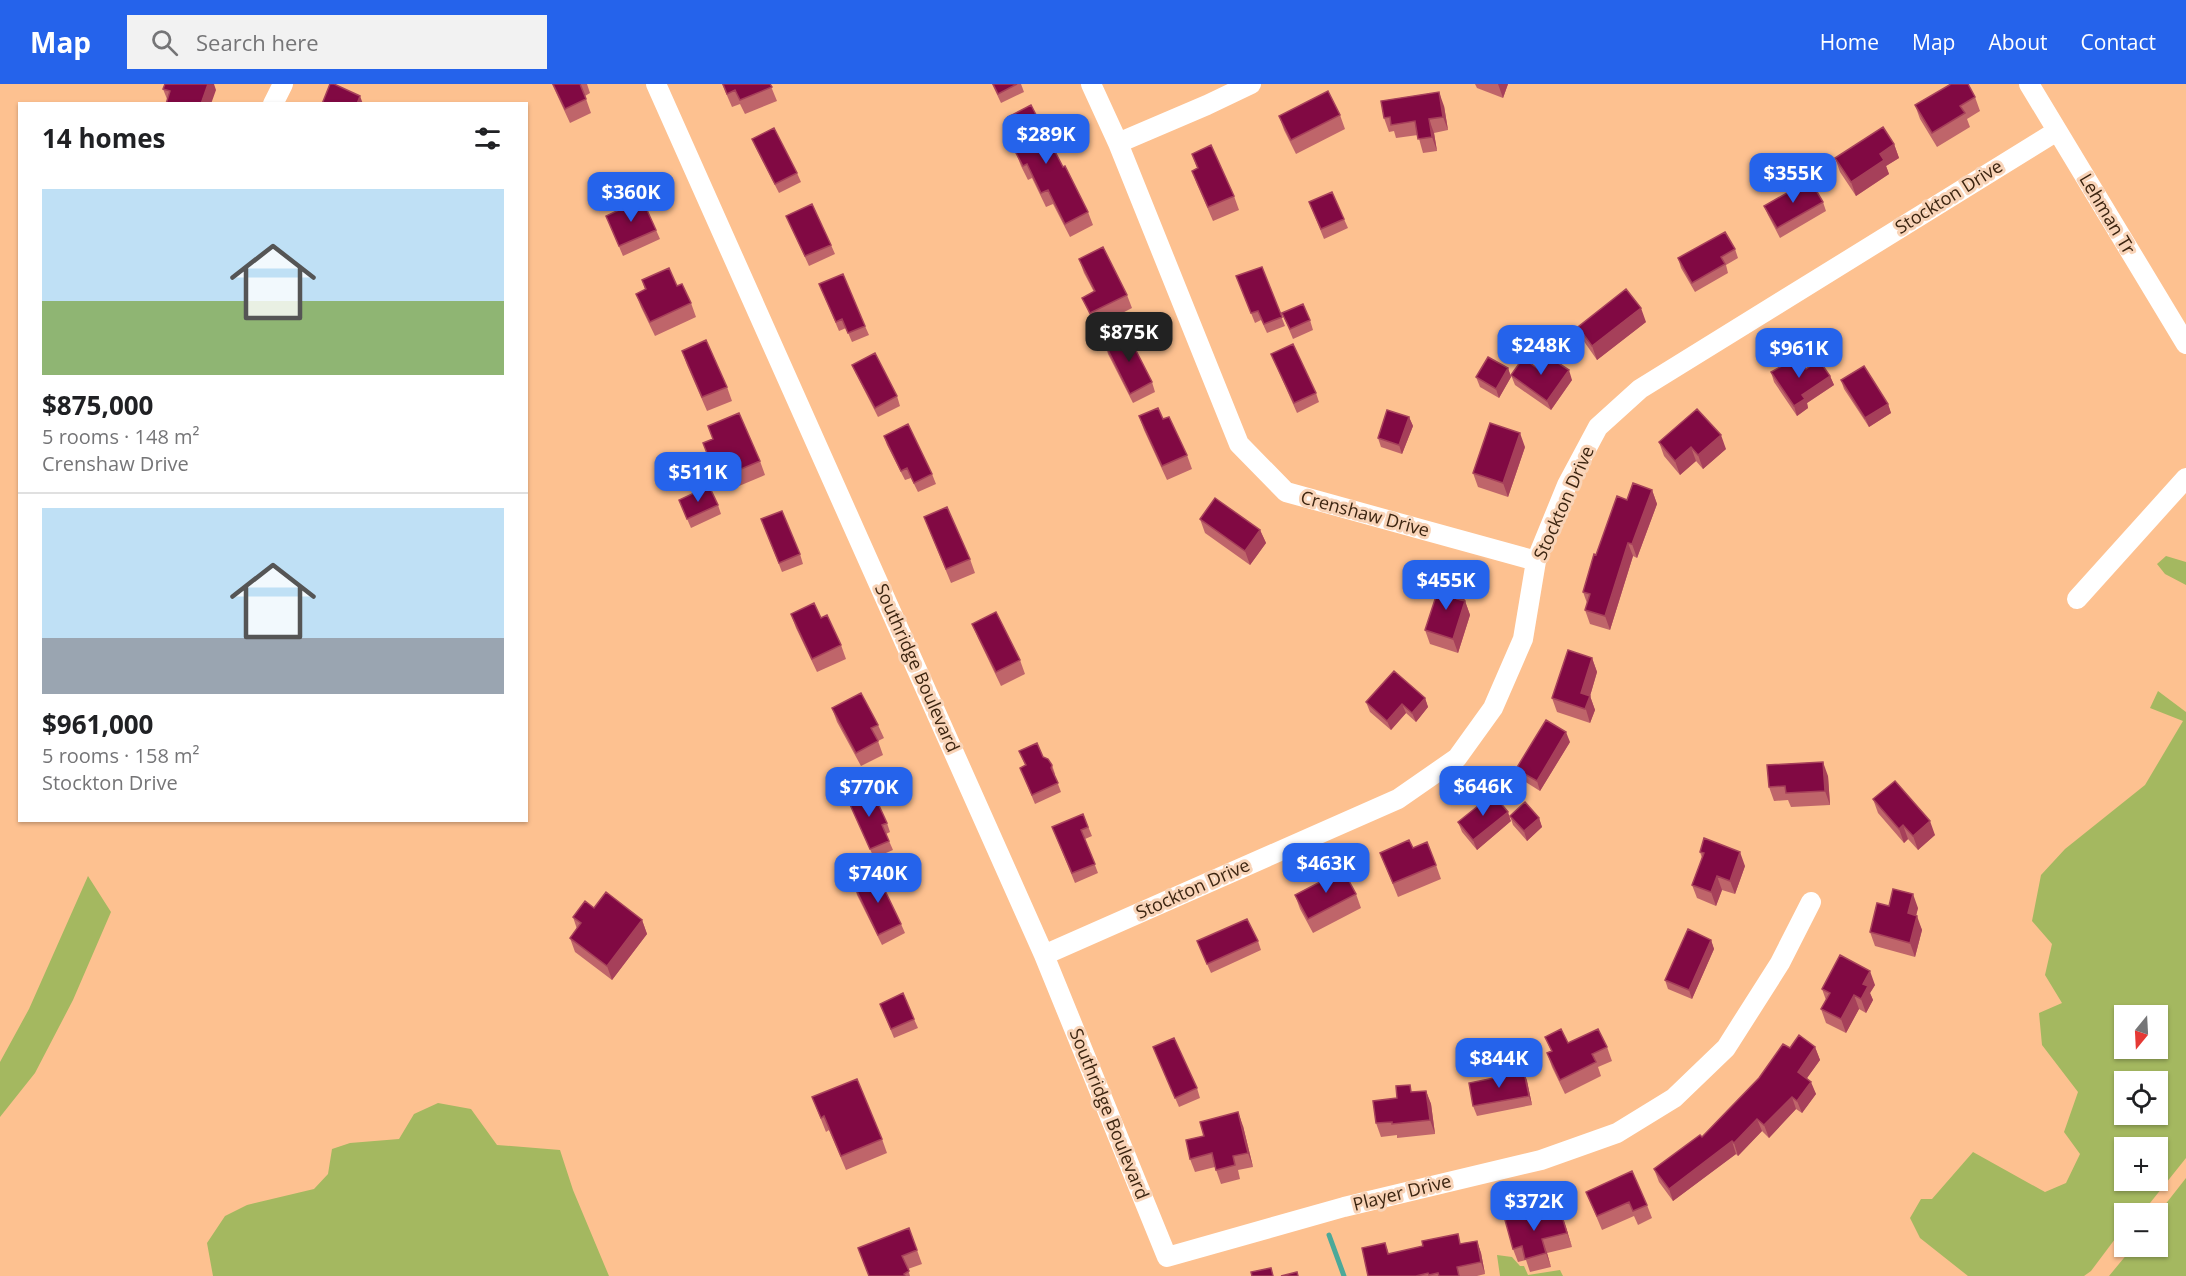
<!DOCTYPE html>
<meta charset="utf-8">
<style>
:root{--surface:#fff;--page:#f2f2f2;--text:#202124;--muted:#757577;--line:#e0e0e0;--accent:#2563eb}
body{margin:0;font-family:"Open Sans",sans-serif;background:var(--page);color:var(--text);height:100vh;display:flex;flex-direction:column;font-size:22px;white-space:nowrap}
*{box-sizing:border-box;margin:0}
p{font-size:20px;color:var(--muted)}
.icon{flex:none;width:33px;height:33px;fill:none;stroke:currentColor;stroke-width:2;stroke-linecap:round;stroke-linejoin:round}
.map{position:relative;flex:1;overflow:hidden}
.sheet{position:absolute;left:18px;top:18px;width:510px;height:720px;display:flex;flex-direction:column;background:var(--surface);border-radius:0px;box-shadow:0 2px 4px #0004}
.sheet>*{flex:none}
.needle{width:39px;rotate:198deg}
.controls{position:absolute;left:2114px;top:921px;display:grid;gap:12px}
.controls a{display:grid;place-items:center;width:54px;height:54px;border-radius:0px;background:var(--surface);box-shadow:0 2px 4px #0004;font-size:30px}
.price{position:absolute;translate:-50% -51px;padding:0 14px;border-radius:12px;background:var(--accent);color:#fff;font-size:20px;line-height:39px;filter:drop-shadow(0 2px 3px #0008)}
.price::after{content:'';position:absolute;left:50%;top:36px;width:18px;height:14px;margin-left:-9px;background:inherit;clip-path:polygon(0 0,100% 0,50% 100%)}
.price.active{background:#222;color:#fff}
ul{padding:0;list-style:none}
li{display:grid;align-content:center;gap:12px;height:318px;padding:0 24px}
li+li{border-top:2px solid var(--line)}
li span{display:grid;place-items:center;height:186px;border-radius:0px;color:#555}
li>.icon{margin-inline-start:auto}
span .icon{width:108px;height:108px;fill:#fffc;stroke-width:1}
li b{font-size:26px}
h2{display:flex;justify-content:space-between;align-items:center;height:72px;padding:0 24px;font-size:26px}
header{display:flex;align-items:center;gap:36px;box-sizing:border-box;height:84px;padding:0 30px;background:var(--accent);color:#fff}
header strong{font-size:28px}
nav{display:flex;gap:33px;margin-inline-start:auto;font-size:21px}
.search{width:420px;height:54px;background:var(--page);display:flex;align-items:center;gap:15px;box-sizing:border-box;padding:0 21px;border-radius:0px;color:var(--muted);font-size:22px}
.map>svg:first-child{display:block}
.green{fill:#a4b860;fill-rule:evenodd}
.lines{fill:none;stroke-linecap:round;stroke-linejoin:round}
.stream{stroke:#4ca999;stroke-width:5}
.minor{stroke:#fff;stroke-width:20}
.wall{fill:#bf656a}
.shaded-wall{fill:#a6405a}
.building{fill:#810943;stroke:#a6405a;stroke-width:1.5}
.labels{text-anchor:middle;stroke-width:6;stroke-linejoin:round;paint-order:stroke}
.street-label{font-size:18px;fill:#3c2511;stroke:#f9d4b8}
</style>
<header>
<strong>Map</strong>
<div class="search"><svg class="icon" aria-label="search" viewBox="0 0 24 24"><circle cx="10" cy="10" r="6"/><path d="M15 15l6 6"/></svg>Search here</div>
<nav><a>Home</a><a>Map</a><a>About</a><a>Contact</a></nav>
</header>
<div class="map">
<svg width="2186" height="1192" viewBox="0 0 2186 1192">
<rect width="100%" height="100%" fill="#fdc190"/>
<path class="green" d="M2166 472 2186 478V501L2165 490 2157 480Z
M2158 607 2186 628V1074L2142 1129 2124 1130V1143L2091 1187 2084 1192H1968L1920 1154 1910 1134 1921 1115H1932L1973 1068 2045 1108 2066 1099 2080 1070 2064 1048 2078 1008 2042 961 2039 929 2062 919 2045 891 2052 860 2032 837 2041 791 2065 765 2145 701 2183 637 2150 624ZM2124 932H2157V964H2124ZM2124 998H2157V1030H2124ZM2124 1064H2157V1096H2124Z
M88 792 111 828 73 916 35 989 0 1033V978L29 925Z
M438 1019 471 1025 497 1061 560 1066 573 1106 609 1192H213L207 1159 225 1132 247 1121 314 1105 328 1090 332 1065 350 1059 399 1055 414 1030Z
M2186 1094V1192H2109L2133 1163 2157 1162V1131Z
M1497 1171 1512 1173 1520 1182H1524L1528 1191 1560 1186 1563 1192H1500Z"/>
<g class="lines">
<path class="stream" d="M1329 1151 1344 1192"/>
<path class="minor" d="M656 0 1044 871 1167 1173 1344 1123 1541 1076 1617 1049 1674 1014 1726 964 1780 879 1811 818
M1091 0 1118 59 1239 360 1286 408 1536 477
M2029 0 2186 260
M273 20 283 0
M1118 59 1207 21 1251 0
M2077 515 2186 394
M1044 871 1398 715 1457 674 1493 624 1523 555 1536 477 1567 401 1598 343 1640 305 2057 47"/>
</g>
<path class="wall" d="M552 0H587L590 9 585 12 591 29 570 39Z
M722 0H770L777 17 745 30 740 20 732 23Z
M992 0H1021L1024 8 1001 19Z
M1475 0H1508L1503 14 1477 4Z
M163 5 216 6 167 15Z
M1975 13 1980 27 1967 35 1970 43 1937 63 1920 35 1915 21Z
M1444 22 1448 46 1434 49 1437 67 1423 69 1418 51 1396 54 1394 47 1389 48 1384 34Z
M1340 31 1345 45 1296 70 1284 46 1279 32Z
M1008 33 1063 83 1088 128 1093 141 1070 153 1053 120 1046 123 1032 94 1028 96 1021 82 1016 69 1023 65 1013 46Z
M752 55 797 89 801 98 779 109 756 64Z
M1894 60 1899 74 1886 82 1889 90 1856 112 1840 88 1835 74Z
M1192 70 1234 112 1239 126 1213 137 1197 100 1192 87 1197 84Z
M1309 118 1344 135 1348 144 1324 155Z
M1823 118 1826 127 1780 154 1768 131 1764 122Z
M606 132 656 146 660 155 623 172Z
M786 132 831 161 835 170 809 182Z
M1735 165 1738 174 1726 181 1728 189 1695 208 1681 184 1678 174Z
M1079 175 1127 211 1132 224 1095 243 1088 227 1082 214 1094 208 1084 189Z
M1262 183 1285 242 1267 249 1261 236 1255 239 1236 192Z
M642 196 677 202 691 219 696 233 655 252 641 223 636 210 645 206Z
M819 200 865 242 869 251 852 258 846 244 839 247Z
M1282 229 1310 236 1313 246 1293 255Z
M1646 238 1597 276 1583 256 1578 243Z
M1105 260 1152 298 1155 308 1133 319 1108 270Z
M682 267 727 303 732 317 707 327 687 281Z
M1271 270 1316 309 1319 318 1297 329Z
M852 281 897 312 900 322 878 333 856 290Z
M1508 284 1511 293 1499 314 1480 303 1476 293Z
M1537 284 1572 296 1551 326 1515 301 1511 291Z
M1806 285 1830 292 1834 301 1807 319 1808 324 1797 332 1774 298 1771 288Z
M1841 296 1888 320 1891 329 1869 343 1844 305Z
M1139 332 1163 335 1187 371 1192 385 1167 396 1144 346Z
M1409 333 1413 342 1402 370 1381 363 1378 354Z
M708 342 760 377 765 391 739 402 736 394 719 401 703 359 713 355Z
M884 352 932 390 936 400 918 408 911 394 905 396 887 361Z
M1659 358 1726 365 1703 385 1696 377 1680 391 1664 372Z
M1525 363 1508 413 1478 403 1473 389Z
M1652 406 1657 420 1637 474 1633 472 1610 546 1590 540 1585 526 1587 519 1583 508 1596 471 1627 416Z
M679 416 718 421 721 430 691 444Z
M924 433 970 475 975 489 951 499Z
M761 435 800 470 803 480 782 488Z
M1200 435 1260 446 1266 459 1250 481 1205 449Z
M1460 503 1470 531 1458 569 1430 560 1425 546Z
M791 530 841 561 846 575 817 588 796 544Z
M972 540 1020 576 1025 590 1001 602 978 554Z
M1592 574 1597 588 1590 612 1595 626 1590 639 1557 628 1552 614Z
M1425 614 1428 623 1416 638 1406 629 1391 646 1370 628 1366 618Z
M832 624 878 641 884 654 878 657 883 671 861 682 837 638Z
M1570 658 1540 707 1519 694 1516 685Z
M1019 667 1043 673 1052 681 1055 690V692L1061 708 1035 720 1020 684 1025 681Z
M1828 692 1830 721 1791 723 1788 716 1774 717 1769 703Z
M847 714 887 739 890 748 886 750 893 766 874 774Z
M1873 715 1935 751 1918 766 1908 755 1904 759 1878 729Z
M1083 730 1092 752 1085 755 1098 789 1075 799 1052 743Z
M1510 732 1539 734 1542 743 1527 757 1513 741Z
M1511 737 1477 766 1462 748 1458 738Z
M1413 764 1436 781 1441 795 1398 813 1380 769Z
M1700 768 1745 782 1735 810 1722 806 1716 822 1697 814 1692 801 1702 774Z
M854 801 901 840 905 849 882 861 857 811Z
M1356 810 1361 824 1313 849 1300 825 1295 811Z
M1889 822 1918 824 1916 832 1922 846 1915 873 1875 862 1870 848Z
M573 833 642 836 647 850 612 896 575 868 570 854 577 845Z
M1711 856 1714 865 1692 915 1668 905 1665 896Z
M1197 857H1258L1261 866 1211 889Z
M1875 901 1870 909 1873 916 1866 929 1859 925 1846 949 1826 939 1821 925 1826 916 1822 905Z
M880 920 914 935 918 944 894 954Z
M1545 953 1568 959 1607 963 1612 977 1598 983 1601 992 1565 1010 1552 983 1547 969 1551 967Z
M1153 963 1197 1004 1200 1014 1179 1023Z
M1815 963 1820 976 1807 994 1816 1010 1802 1029 1796 1025 1769 1054 1762 1047 1738 1072 1736 1070 1673 1117 1659 1098 1654 1085 1702 1053 1790 964Z
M1524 988 1527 997 1532 1021 1477 1032 1473 1022Z
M1426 1007 1431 1020 1435 1050 1397 1054V1051L1381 1053 1376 1039 1397 1014 1413 1008Z
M812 1013 882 1055 887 1069 846 1086 829 1046 826 1048Z
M1243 1042 1253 1083 1238 1086 1240 1095 1221 1100 1215 1083 1195 1088 1190 1075Z
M1586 1108 1647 1121 1652 1134 1638 1141 1634 1132 1602 1146Z
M1561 1129 1572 1163 1547 1169 1551 1183 1530 1188 1526 1176 1518 1178 1513 1165 1545 1134Z
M1477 1157 1481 1169 1485 1190 1477 1192H1368L1385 1159 1389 1170Z
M858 1164 917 1166 922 1180 908 1185 910 1192H869Z"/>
<path class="shaded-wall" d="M208 0H214L216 6 211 20H201Z
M1498 0H1508L1503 14Z
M1439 8 1444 22 1448 46 1443 33Z
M360 12 363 20H357Z
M1429 35 1434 49 1437 67 1432 53Z
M1894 60 1899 74 1886 82 1889 90 1856 112 1851 98 1880 70Z
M1641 224 1646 238 1597 276 1592 262Z
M1508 284 1511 293 1499 314 1496 305Z
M1569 286 1572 296 1551 326 1547 317Z
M1830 292 1834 301 1807 319 1808 324 1797 332 1794 322 1802 311Z
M1888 320 1891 329 1869 343 1865 334Z
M1409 333 1413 342 1402 370 1399 361Z
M1520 349 1525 363 1508 413 1503 399Z
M1721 351 1726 365 1703 385 1698 371Z
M1691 363 1696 377 1680 391 1675 377Z
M1652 406 1657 420 1637 474 1632 460Z
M1260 446 1266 459 1250 481 1245 467Z
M1628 459 1633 472 1610 546 1605 532Z
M1460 503 1470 531 1458 569 1453 555 1457 515Z
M1592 574 1597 588 1590 612 1595 626 1590 639 1581 609Z
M1425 614 1428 623 1416 638 1412 629Z
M1402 620 1406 629 1391 646 1387 637Z
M1566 648 1570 658 1540 707 1537 697Z
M1823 678 1828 692 1830 721 1825 707Z
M1508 728 1511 737 1477 766 1473 756Z
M1539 734 1542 743 1527 757 1524 747Z
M1930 737 1935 751 1918 766 1913 752Z
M1903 741 1908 755 1904 759 1899 745Z
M1740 768 1745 782 1735 810 1730 797Z
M1717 792 1722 806 1716 822 1711 808Z
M1913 810 1918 824 1913 843 1908 829Z
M1917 832 1922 846 1915 873 1910 859Z
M642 836 647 850 612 896 607 882Z
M1711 856 1714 865 1692 915 1689 906Z
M1870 887 1875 901 1870 909 1873 916 1866 929 1861 915 1863 900Z
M1854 911 1859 925 1846 949 1841 935Z
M1815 963 1820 976 1802 1001 1798 988Z
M1524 988 1527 997 1532 1021 1529 1012Z
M1811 998 1816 1010 1802 1029 1797 1017Z
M1426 1007 1431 1020 1435 1050 1430 1036Z
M1792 1013 1796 1025 1769 1054 1764 1041Z
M1238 1028 1243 1042 1253 1083 1248 1069Z
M1757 1035 1762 1047 1738 1072 1734 1059Z
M1732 1057 1736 1070 1673 1117 1669 1105Z
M1561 1129 1566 1143 1572 1163 1567 1149Z
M1542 1155 1547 1169 1551 1183 1546 1169Z
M1477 1157 1481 1169 1485 1190 1481 1178Z"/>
<path class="building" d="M165 0H208L201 20H166L170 7 163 5Z
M330 0H334L360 12 357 20H322Z
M553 0H580L586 15 565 25Z
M723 0H770L772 3 740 16 735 6 727 10Z
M993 0H1017L998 10Z
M1951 0H1968L1975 13 1960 22 1965 29 1932 49 1915 21Z
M1328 7 1340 31 1291 56 1279 32Z
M1439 8 1443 33 1429 35 1432 53 1418 55 1415 37 1391 41 1390 33 1384 34 1381 17Z
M1031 21 1063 83 1065 82 1088 128 1065 140 1048 106 1041 109 1027 80 1023 82 1016 69 1024 64 1008 33Z
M1883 43 1894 60 1880 70 1884 76 1851 98 1835 74Z
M774 44 797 89 775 100 752 55Z
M1211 61 1234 112 1208 123 1192 87 1198 84 1192 70Z
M1810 96 1823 118 1777 144 1764 122Z
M1332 108 1344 135 1321 145 1309 118Z
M642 115 656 146 619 162 606 132Z
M812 120 831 161 805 172 786 132Z
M1725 148 1735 165 1721 173 1725 180 1692 199 1678 174Z
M1103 163 1127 211 1090 229 1082 214 1095 207 1079 175Z
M1262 183 1282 233 1264 240 1258 227 1251 229 1236 192Z
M669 184 677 202 682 200 691 219 650 238 636 210 646 205 642 196Z
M843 190 865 242 848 249 842 235 836 238 819 200Z
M1626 205 1641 224 1592 262 1578 243Z
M1303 220 1310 236 1290 245 1282 229Z
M1127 249 1152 298 1130 310 1105 260Z
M706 256 727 303 702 313 682 267Z
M1293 260 1316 309 1294 319 1271 270Z
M875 269 897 312 875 324 852 281Z
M1546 271 1569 286 1547 317 1511 291 1523 274 1537 284Z
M1488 273 1508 284 1496 305 1476 293Z
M1798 273 1806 285 1819 276 1830 292 1802 311 1805 315 1794 322 1771 288Z
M1864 282 1888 320 1865 334 1841 296Z
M1158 324 1163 335 1169 333 1187 371 1162 382 1139 332Z
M1697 325 1721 351 1698 371 1691 363 1675 377 1659 358Z
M1387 326 1409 333 1399 361 1378 354Z
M739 329 760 377 734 388 731 380 714 387 703 359 713 355 708 342Z
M1490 339 1520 349 1503 399 1473 389Z
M908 340 932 390 914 399 907 384 901 387 884 352Z
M1633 399 1652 406 1632 460 1628 459 1605 532 1585 526 1590 510 1583 508 1594 470 1596 471 1617 412 1627 416Z
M709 402 718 421 687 435 679 416Z
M1215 414 1260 446 1245 467 1200 435Z
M947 423 970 475 946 485 924 433Z
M782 427 800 470 779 479 761 435Z
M1441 497 1460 503 1457 515 1465 517 1453 555 1425 546Z
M814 519 821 534 827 531 841 561 812 575 791 530Z
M996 528 1020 576 996 588 972 540Z
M1568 566 1592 574 1581 609 1590 612 1585 625 1552 614Z
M1394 587 1425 614 1412 629 1402 620 1387 637 1366 618Z
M861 609 878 641 871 644 878 657 856 669 832 624Z
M1546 636 1566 648 1537 697 1516 685Z
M1037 659 1043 673 1048 675 1052 681 1051 684 1058 699 1032 711 1020 684 1026 681 1019 667Z
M1823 678 1825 707 1786 709 1785 702 1769 703 1767 681Z
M1895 697 1930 737 1913 752 1903 741 1899 745 1873 715Z
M871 704 887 739 882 741 889 757 870 765 847 714Z
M1493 710 1508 728 1473 756 1458 738Z
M1525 718 1539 734 1524 747 1510 732Z
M1083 730 1088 743 1081 746 1095 780 1072 789 1052 743Z
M1704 754 1740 768 1730 797 1717 792 1711 808 1692 801 1704 769 1700 768Z
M1409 756 1413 764 1427 758 1436 781 1393 799 1380 769Z
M1343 786 1356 810 1308 835 1295 811Z
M877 790 901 840 878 851 854 801Z
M1893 805 1913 810 1908 829 1917 832 1910 859 1870 848 1877 819 1889 822Z
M606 808 642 836 607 882 570 854 581 839 573 833 585 817 594 824Z
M1247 835 1258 857 1207 880 1197 857Z
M1688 845 1711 856 1689 906 1665 896Z
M1840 871 1870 887 1863 900 1868 902 1861 915 1854 911 1841 935 1821 925 1830 909 1822 905Z
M903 909 914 935 891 945 880 920Z
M1561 945 1568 959 1598 945 1607 963 1592 970 1596 978 1560 996 1547 969 1552 967 1545 953Z
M1799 951 1815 963 1798 988 1811 998 1797 1017 1792 1013 1764 1041 1757 1035 1734 1059 1732 1057 1669 1105 1654 1085 1700 1051 1702 1053 1759 994 1783 960 1790 964Z
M1174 954 1197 1004 1175 1014 1153 963Z
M1524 988 1529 1012 1473 1022 1469 999Z
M857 995 882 1055 841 1072 824 1032 821 1034 812 1013Z
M1410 1001 1411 1008 1426 1007 1430 1036 1392 1040V1038L1376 1039 1373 1017 1397 1014 1396 1002Z
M1238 1028 1248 1069 1233 1072 1235 1081 1216 1086 1212 1069 1190 1075 1186 1056 1204 1052 1200 1038Z
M1632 1087 1647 1121 1633 1127 1629 1118 1597 1132 1586 1108Z
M1542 1126 1544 1134 1561 1129 1567 1149 1542 1155 1546 1169 1525 1175 1522 1162 1513 1165 1505 1136Z
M909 1144 917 1166 902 1172 909 1187 904 1190 905 1192H869L858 1164Z
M1458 1150 1460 1160 1477 1157 1481 1178 1457 1183 1459 1192H1439L1438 1189 1429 1191 1428 1189 1416 1192H1368L1362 1164 1385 1159 1388 1170 1423 1162 1422 1157Z
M1271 1184 1273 1192H1252L1251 1188Z
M1297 1188 1298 1192H1281Z"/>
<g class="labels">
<g class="street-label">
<text transform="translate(1949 113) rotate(-32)" y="6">Stockton Drive</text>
<text transform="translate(2107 130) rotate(59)" y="6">Lehman Tr</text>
<text transform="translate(1564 419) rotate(-66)" y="6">Stockton Drive</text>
<text transform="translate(1365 430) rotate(15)" y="6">Crenshaw Drive</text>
<text transform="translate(917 584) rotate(66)" y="6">Southridge Boulevard</text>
<text transform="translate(1193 805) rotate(-24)" y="6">Stockton Drive</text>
<text transform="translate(1109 1030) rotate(68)" y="6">Southridge Boulevard</text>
<text transform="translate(1402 1109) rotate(-14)" y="6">Player Drive</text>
</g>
</g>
</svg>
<div class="controls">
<a><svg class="needle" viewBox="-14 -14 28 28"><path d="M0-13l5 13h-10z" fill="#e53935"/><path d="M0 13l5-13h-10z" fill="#757577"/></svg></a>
<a><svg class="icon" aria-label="locate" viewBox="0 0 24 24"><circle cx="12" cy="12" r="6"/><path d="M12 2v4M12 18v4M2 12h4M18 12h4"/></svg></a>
<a>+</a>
<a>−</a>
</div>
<b class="price" style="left:1046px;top:81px">$289K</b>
<b class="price" style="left:1793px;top:120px">$355K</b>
<b class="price" style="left:631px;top:139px">$360K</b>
<b class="price active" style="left:1129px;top:279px">$875K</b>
<b class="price" style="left:1541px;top:292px">$248K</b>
<b class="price" style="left:1799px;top:295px">$961K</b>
<b class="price" style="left:698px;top:419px">$511K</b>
<b class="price" style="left:1446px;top:527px">$455K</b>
<b class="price" style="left:1483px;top:733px">$646K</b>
<b class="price" style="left:869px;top:734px">$770K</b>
<b class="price" style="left:1326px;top:810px">$463K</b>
<b class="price" style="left:878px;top:820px">$740K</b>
<b class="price" style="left:1499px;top:1005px">$844K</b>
<b class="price" style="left:1534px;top:1148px">$372K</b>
<section class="sheet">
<h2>14 homes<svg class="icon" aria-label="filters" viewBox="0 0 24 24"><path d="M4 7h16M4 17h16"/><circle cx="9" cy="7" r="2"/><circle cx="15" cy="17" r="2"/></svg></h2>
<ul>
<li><span style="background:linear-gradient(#bfe0f5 60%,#8fb573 0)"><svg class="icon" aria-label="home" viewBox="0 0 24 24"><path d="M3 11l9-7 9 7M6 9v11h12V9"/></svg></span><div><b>$875,000</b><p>5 rooms · 148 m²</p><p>Crenshaw Drive</p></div></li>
<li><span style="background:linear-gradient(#bfe0f5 70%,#9aa5b1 0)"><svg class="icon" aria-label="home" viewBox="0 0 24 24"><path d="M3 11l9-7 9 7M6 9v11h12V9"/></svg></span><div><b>$961,000</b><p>5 rooms · 158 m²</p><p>Stockton Drive</p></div></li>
</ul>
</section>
</div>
